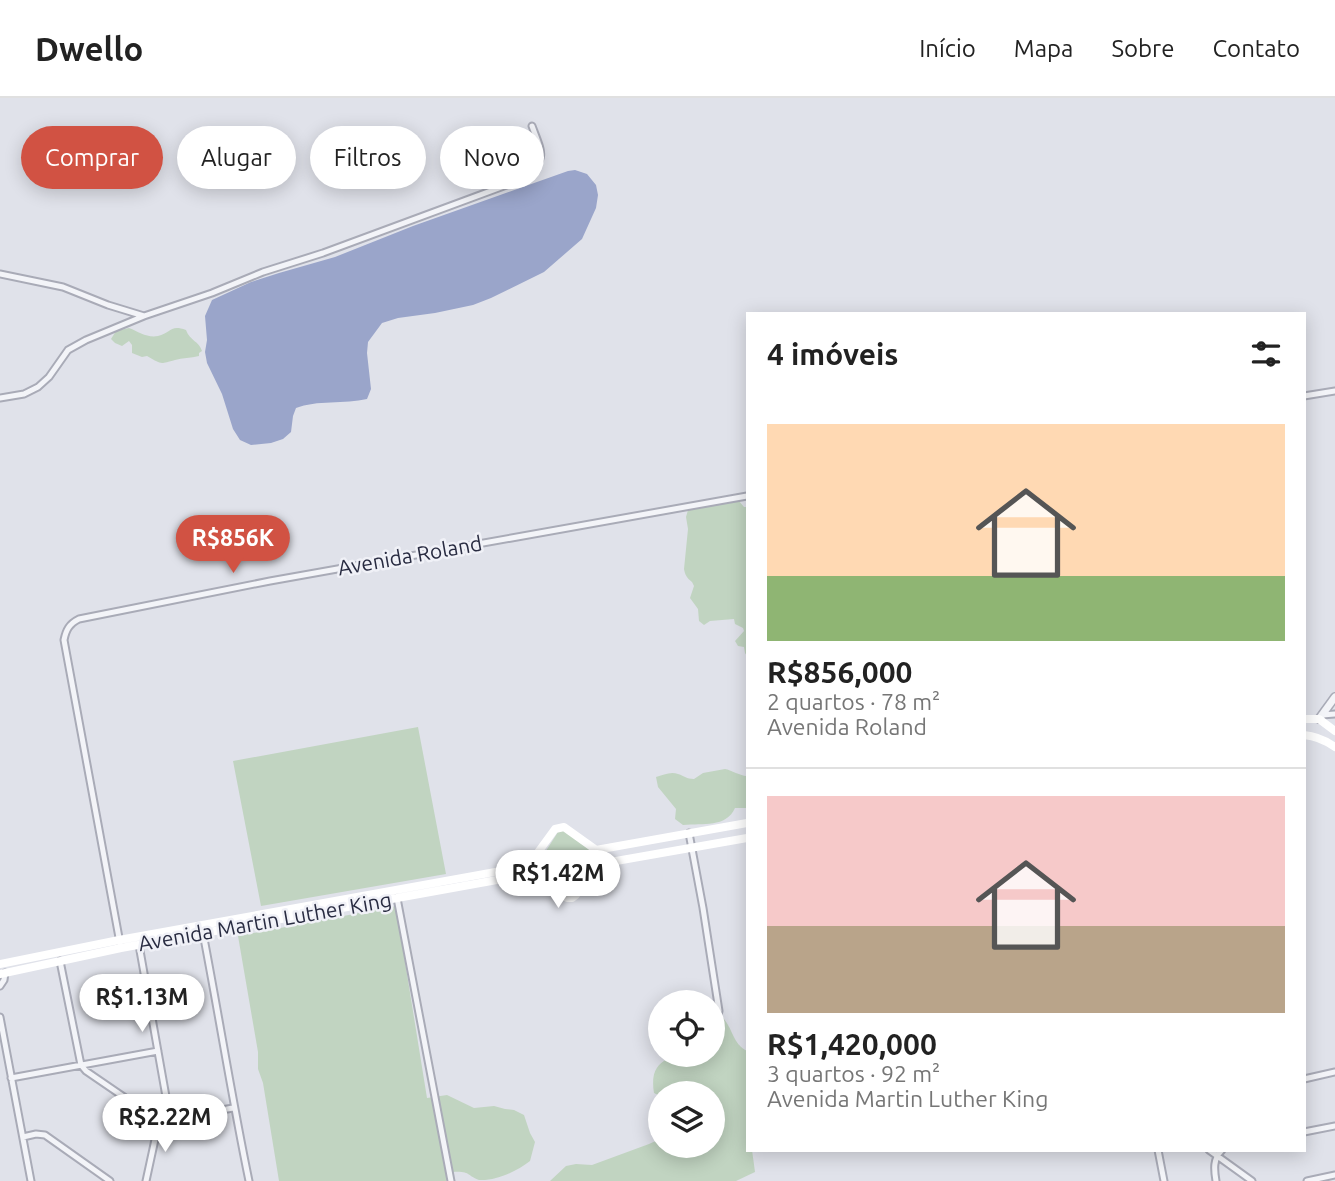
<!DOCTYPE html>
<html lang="pt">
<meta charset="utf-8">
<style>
:root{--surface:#fff;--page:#f2f2f2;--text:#222;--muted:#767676;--line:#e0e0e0;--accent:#d15243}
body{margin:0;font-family:Ubuntu,sans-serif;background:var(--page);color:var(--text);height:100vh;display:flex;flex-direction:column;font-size:26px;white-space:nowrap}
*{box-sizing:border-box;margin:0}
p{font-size:23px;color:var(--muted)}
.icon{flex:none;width:38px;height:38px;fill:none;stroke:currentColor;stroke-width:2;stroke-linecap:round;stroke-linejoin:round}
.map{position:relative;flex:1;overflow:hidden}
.side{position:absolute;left:746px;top:214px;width:560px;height:840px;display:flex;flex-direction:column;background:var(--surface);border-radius:0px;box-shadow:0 4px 18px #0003}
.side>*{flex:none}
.top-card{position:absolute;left:21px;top:28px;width:620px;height:63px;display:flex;gap:14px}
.fabs{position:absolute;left:648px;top:892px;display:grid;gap:14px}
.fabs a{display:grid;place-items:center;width:77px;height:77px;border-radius:50%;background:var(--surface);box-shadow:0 4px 18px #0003;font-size:35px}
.price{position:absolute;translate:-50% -60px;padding:0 16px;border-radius:24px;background:#fff;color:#222;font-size:23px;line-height:46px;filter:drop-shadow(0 2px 4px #0008)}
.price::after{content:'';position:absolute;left:50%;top:42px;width:21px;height:16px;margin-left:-10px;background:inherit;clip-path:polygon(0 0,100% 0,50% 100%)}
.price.active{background:var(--accent);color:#fff}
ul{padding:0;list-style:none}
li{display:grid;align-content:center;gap:14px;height:371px;padding:0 21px}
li+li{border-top:2px solid var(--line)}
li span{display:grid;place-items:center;height:217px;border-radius:0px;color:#555}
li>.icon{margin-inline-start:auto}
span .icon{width:126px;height:126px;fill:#fffc;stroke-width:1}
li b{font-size:30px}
h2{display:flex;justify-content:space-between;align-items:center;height:84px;padding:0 21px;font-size:30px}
.pill{padding:0 24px;border-radius:32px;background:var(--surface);box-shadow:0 4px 18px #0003;font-size:24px;line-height:63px}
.pill.active{background:var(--accent);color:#fff}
header{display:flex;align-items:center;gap:42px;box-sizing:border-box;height:98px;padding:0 35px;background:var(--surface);border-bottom:2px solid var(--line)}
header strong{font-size:33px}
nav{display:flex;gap:38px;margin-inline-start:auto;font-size:24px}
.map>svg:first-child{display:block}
.green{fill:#c1d4c1}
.water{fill:#9aa5ca}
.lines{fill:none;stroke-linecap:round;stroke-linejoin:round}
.minor-casing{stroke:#a9abb7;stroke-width:9}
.tertiary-casing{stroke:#a9abb7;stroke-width:10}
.minor{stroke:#f3f4f8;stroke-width:5}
.tertiary{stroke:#f3f4f8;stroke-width:7}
.secondary{stroke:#fff;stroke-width:8}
.labels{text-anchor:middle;stroke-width:5;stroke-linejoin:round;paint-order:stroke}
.street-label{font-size:21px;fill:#282b41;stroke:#f0f1f7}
</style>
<header>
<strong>Dwello</strong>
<nav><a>Início</a><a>Mapa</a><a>Sobre</a><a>Contato</a></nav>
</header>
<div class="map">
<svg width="1335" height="1083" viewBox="0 0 1335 1083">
<rect width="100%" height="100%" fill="#e0e2ea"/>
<path class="green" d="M129 230C139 234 147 240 158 238 171 235 170 226 186 232 190 243 199 243 202 253L199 255V258C191 260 182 260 175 262 159 266 163 267 147 258L142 259 132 255V247L129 243 122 248 115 245 111 241 116 233Z
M739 403 744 409H747V558L745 555 744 549 738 548 735 543 744 533 743 530 735 526 734 521 710 523 704 527 699 523 698 511 690 500 694 488 692 484C687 480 685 477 684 471L688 431 686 419 688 412Z
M418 629 446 776 261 808 233 663Z
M725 671C731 672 743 679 747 678V710H735C726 730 703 725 683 727L675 721 676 711 658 689 656 679C663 677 671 673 678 676 685 678 686 681 694 681L703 675Z
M562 733H565L595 756 596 759 574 795H568L536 773 535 770 558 734Z
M396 808 427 1000 447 997 474 1010 494 1008 505 1011 514 1012 524 1017 530 1035 535 1044 530 1063C517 1073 497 1083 479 1082 467 1078 471 1073 453 1074L446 1083H279L263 985 258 971V954L238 838Z
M723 920C733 931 733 946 747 953V1052H752L755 1074 736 1083H550L566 1068 576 1066 592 1067 649 1046 660 1041V1048H712V996H660V998L654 995C647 953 683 957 712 957V925Z"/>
<path class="water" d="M575 72 587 76 596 87 598 97 596 110 582 141 544 174 491 200 473 207 435 215 398 220 382 225 368 244 367 255 371 291 367 301C345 306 316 302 296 310L293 318 291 334 283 341 271 345 251 347 240 342 233 331 222 296 207 265 205 254 207 242 205 218 212 202 251 184 279 175 335 159 413 128 568 73Z"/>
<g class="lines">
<g class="minor-casing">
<path id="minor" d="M0 176 63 189 108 207 144 218
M1304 298 1335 293
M0 300 24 296 38 289 49 279 68 252 86 242 144 218 212 195 263 174 323 155 523 81C547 60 543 57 532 28
M1322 617 1335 616
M689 735 703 810 719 913 718 917 712 923
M397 800 451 1083
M203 835C219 918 232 1001 249 1083
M120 845 64 542C66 532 69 526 79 521L270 483 747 398
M139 847 170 1021
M60 863 81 967 86 973 159 1023 233 1010
M0 888 4 882 5 875
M0 919 31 1083
M11 980 158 953
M1304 981 1335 974
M1304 1034 1335 1028
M23 1039 36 1036 45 1037 110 1083
M1158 1052 1164 1083
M1209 1052 1252 1083
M146 1083 159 1023
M1216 1083C1214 1071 1213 1061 1222 1052
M1307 1083 1335 1077"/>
</g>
<g class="tertiary-casing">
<path id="tertiary" d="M1319 621 1335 599"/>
</g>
<use href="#minor" class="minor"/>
<use href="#tertiary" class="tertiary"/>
<path class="secondary" d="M1304 621H1319L1335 633
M1304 637C1316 638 1325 642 1335 649
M564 729 599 754 601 763 576 797 572 800H567L530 776 528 768 555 731Z
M596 752 747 725
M599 766 747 740
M0 866 119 842 528 768
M0 876 121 850 530 776"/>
</g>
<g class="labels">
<g class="street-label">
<text transform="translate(410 458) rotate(-10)" y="7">Avenida Roland</text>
<text transform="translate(265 824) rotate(-10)" y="7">Avenida Martin Luther King</text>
</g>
</g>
</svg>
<div class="fabs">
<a><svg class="icon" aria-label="locate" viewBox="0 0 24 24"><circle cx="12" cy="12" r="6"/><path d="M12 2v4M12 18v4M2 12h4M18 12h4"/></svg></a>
<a><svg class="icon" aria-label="layers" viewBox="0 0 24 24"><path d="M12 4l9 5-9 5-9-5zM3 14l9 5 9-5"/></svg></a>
</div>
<b class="price active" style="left:233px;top:477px">R$856K</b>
<b class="price" style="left:558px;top:812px">R$1.42M</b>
<b class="price" style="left:142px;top:936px">R$1.13M</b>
<b class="price" style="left:165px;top:1056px">R$2.22M</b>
<div class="top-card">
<a class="pill active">Comprar</a>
<a class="pill">Alugar</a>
<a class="pill">Filtros</a>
<a class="pill">Novo</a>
</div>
<section class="side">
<h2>4 imóveis<svg class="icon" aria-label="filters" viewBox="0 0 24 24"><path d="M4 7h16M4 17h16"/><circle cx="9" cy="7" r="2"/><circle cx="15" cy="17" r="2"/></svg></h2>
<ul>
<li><span style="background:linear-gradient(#ffd9b3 70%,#8fb573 0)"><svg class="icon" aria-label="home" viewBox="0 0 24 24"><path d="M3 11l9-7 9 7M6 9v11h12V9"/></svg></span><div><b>R$856,000</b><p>2 quartos · 78 m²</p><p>Avenida Roland</p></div></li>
<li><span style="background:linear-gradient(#f6c9c9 60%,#b9a48a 0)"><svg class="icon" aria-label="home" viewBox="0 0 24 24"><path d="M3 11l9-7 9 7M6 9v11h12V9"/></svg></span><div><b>R$1,420,000</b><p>3 quartos · 92 m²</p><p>Avenida Martin Luther King</p></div></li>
</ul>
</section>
</div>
